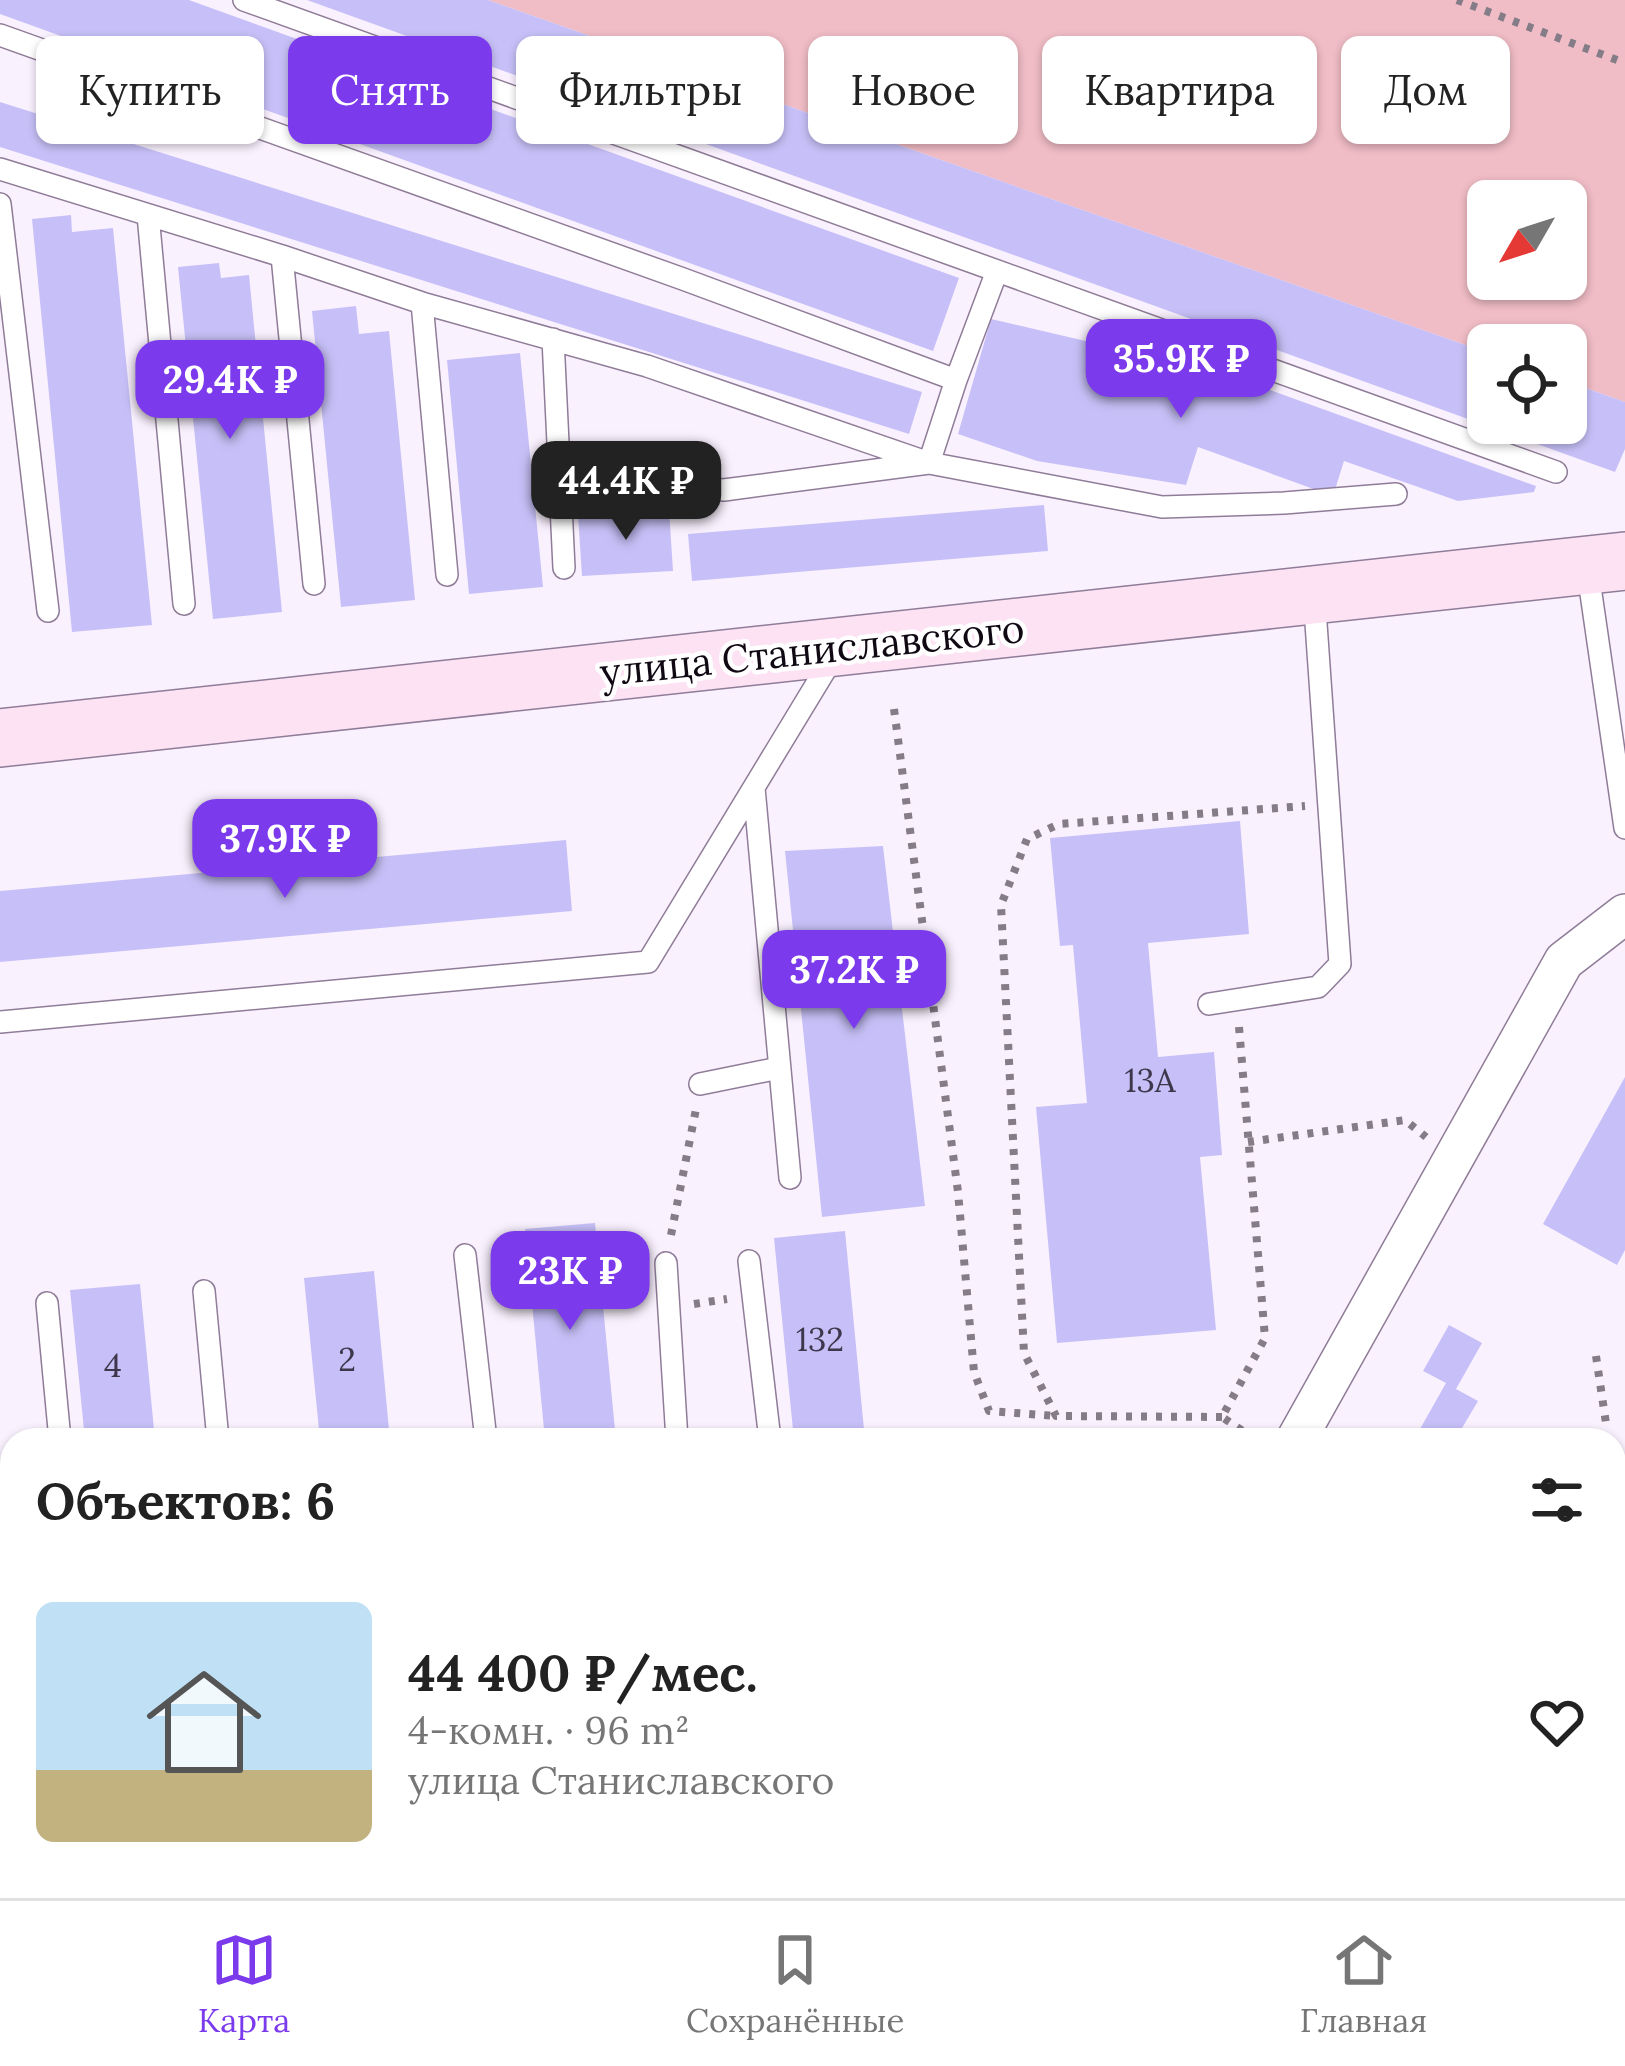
<!DOCTYPE html>
<html lang="ru">
<meta charset="utf-8">
<style>
:root{--surface:#fff;--page:#f6f6f6;--text:#222;--muted:#767676;--line:#e0e0e0;--accent:#7c3aed}
body{margin:0;font-family:Lora,serif;background:var(--page);color:var(--text);height:100vh;display:flex;flex-direction:column;font-size:45px;white-space:nowrap}
*{box-sizing:border-box;margin:0}
p{font-size:39px;color:var(--muted)}
.icon{flex:none;width:66px;height:66px;fill:none;stroke:currentColor;stroke-width:2;stroke-linecap:round;stroke-linejoin:round}
.map{position:relative;flex:1;overflow:hidden}
.details{position:absolute;left:0px;top:1428px;width:1626px;height:471px;display:flex;flex-direction:column;background:var(--surface);border-radius:36px 36px 0 0;box-shadow:0 3px 9px #0004}
.details>*{flex:none}
.guide{position:absolute;left:36px;top:36px;width:1554px;height:108px;display:flex;gap:24px}
.needle{width:78px;rotate:231deg}
.controls{position:absolute;left:1467px;top:180px;display:grid;gap:24px}
.controls a{display:grid;place-items:center;width:120px;height:120px;border-radius:18px;background:var(--surface);box-shadow:0 3px 9px #0004;font-size:60px}
.price{position:absolute;translate:-50% -102px;padding:0 27px;border-radius:24px;background:var(--accent);color:#fff;font-size:39px;line-height:78px;filter:drop-shadow(0 3px 6px #0008)}
.price::after{content:'';position:absolute;left:50%;top:72px;width:36px;height:27px;margin-left:-18px;background:inherit;clip-path:polygon(0 0,100% 0,50% 100%)}
.price.on{background:#222;color:#fff}
ul{padding:0;list-style:none}
li{display:flex;align-items:center;gap:36px;height:300px;padding:0 36px}
li span{display:grid;place-items:center;flex:none;width:336px;height:240px;border-radius:18px;color:#555}
li>.icon{margin-inline-start:auto}
span .icon{width:144px;height:144px;fill:#fffc;stroke-width:1}
li b{font-size:51px}
h2{display:flex;justify-content:space-between;align-items:center;height:144px;padding:0 36px;font-size:51px}
.tag{padding:0 42px;border-radius:18px;background:var(--surface);box-shadow:0 3px 9px #0004;font-size:42px;line-height:108px}
.tag.on{background:var(--accent);color:#fff}
.menu{display:flex;justify-content:space-around;align-items:center;height:168px;border-top:3px solid var(--line);background:var(--surface);font-size:33px;color:var(--muted)}
.menu a{display:grid;justify-items:center;gap:6px}
.menu .on{color:var(--accent)}
.map>svg:first-child{display:block}
.green{fill:#f0bcc5;fill-rule:evenodd}
.building{fill:#c7c0f8}
.lines{fill:none;stroke-linecap:round;stroke-linejoin:round}
.service-casing{stroke:#8f7c98;stroke-width:24}
.minor-casing{stroke:#8f7c98;stroke-width:42}
.secondary-casing{stroke:#8f7c98;stroke-width:60}
.path{stroke:#847c87;stroke-width:8;stroke-dasharray:6 9;stroke-linecap:butt}
.service{stroke:#fff;stroke-width:21}
.minor{stroke:#fff;stroke-width:39}
.secondary{stroke:#fde2f4;stroke-width:57}
.labels{text-anchor:middle;stroke-width:9;stroke-linejoin:round;paint-order:stroke}
.number-label{font-size:33px;fill:#3e374c}
.street-label{font-size:39px;fill:#100913;stroke:#fff}
</style>
<div class="map">
<svg width="1625" height="1898" viewBox="0 0 1625 1898">
<rect width="100%" height="100%" fill="#faf1fe"/>
<path class="green" d="M488 0H1625V402L1566 381V345H1488V353ZM1488 201H1566V279H1488Z"/>
<path class="building" d="M0 0H189L959 278 933 351 0 14Z
M307 0H488L1488 353V423H1566V381L1625 402V449L1615 472Z
M0 102 922 392 909 434 0 147Z
M71 215 72 232 113 228 152 625 72 632 32 219Z
M219 263 221 278 249 275 282 612 213 619 178 267Z
M356 306 359 334 389 331 415 600 341 607 312 311Z
M991 319 1223 373 1536 486 1534 492 1458 501 1344 461 1333 496 1198 447 1186 485 1037 461 958 434Z
M520 353 543 587 469 594 447 360Z
M1044 505 1048 551 692 581 688 534Z
M669 509 673 571 582 576 578 515Z
M1240 821 1249 934 1148 943 1158 1057 1214 1052 1222 1155 1200 1157 1216 1330 1057 1343 1036 1107 1087 1103 1073 945 1060 946 1050 838Z
M566 840 572 911 0 962V891Z
M883 846 925 1206 822 1217 785 851Z
M1625 1077V1250L1617 1265 1543 1224Z
M595 1223 616 1440H545L525 1229Z
M845 1231 865 1440H794L774 1238Z
M374 1271 390 1440H320L304 1278Z
M140 1284 155 1440H85L70 1290Z
M1449 1325 1482 1343 1456 1389 1478 1401 1455 1440H1439L1420 1429 1446 1383 1423 1371Z
M1625 1737V1832L1614 1833V1739Z
M204 1887H500L501 1898H204Z
M517 1887H598L599 1898H518Z
M839 1887H910V1894L840 1898Z
M1048 1887H1089L1091 1898H1050Z
M1183 1887 1184 1898H1118V1895Z
M47 1893 48 1898H18L17 1894Z"/>
<g class="lines">
<g class="service-casing">
<path id="service" d="M244 0 1556 472
M0 35 683 279 956 380
M0 169 282 256 422 303 647 366 929 463 1162 507 1284 503 1396 494
M0 204 48 611
M148 215 184 604
M282 256 314 584
M422 303 447 575
M553 339 564 568
M560 479 724 490 929 463 956 380 997 271
M1587 566 1625 828
M754 788 790 1178
M1209 1004 1318 987 1340 964 1314 595
M0 1022 648 962 833 657
M700 1084 779 1068
M465 1255 486 1440
M749 1261 770 1440
M666 1263 677 1440
M204 1291 218 1440
M47 1303 60 1440
M1614 1512 1625 1510
M626 1887V1898
M821 1887 822 1898
M134 1898 135 1887"/>
</g>
<g class="minor-casing">
<path id="minor" d="M1296 1440 1564 961 1625 914
M0 1773 12 1772
M716 1887 717 1898
M1200 1887 1201 1898
M1015 1898 1016 1887
M1465 1898 1601 1887"/>
</g>
<g class="secondary-casing">
<path id="secondary" d="M0 738 1625 561"/>
</g>
<path class="path" d="M1457 0 1625 63
M894 709 958 1192 974 1372 989 1411 1056 1416
M1239 1027 1265 1338 1222 1417 1256 1440
M1248 1142 1405 1120 1426 1137
M671 1235 696 1109
M694 1304 727 1299
M1596 1356 1607 1430
M1222 1417 1056 1416 1024 1353 1001 905 1027 839 1059 824 1305 806"/>
<use href="#service" class="service"/>
<use href="#minor" class="minor"/>
<use href="#secondary" class="secondary"/>
</g>
<g class="labels">
<g class="number-label">
<text x="1150" y="1092">13А</text>
<text x="820" y="1351">132</text>
<text x="347" y="1371">2</text>
<text x="113" y="1377">4</text>
</g>
<g class="street-label">
<text transform="translate(812 650) rotate(-6)" y="14">улица Станиславского</text>
</g>
</g>
</svg>
<div class="controls">
<a><svg class="needle" viewBox="-14 -14 28 28"><path d="M0-13l5 13h-10z" fill="#e53935"/><path d="M0 13l5-13h-10z" fill="#767676"/></svg></a>
<a><svg class="icon" aria-label="locate" viewBox="0 0 24 24"><circle cx="12" cy="12" r="6"/><path d="M12 2v4M12 18v4M2 12h4M18 12h4"/></svg></a>
</div>
<b class="price" style="left:1181px;top:421px">35.9K ₽</b>
<b class="price" style="left:230px;top:442px">29.4K ₽</b>
<b class="price on" style="left:626px;top:543px">44.4K ₽</b>
<b class="price" style="left:285px;top:901px">37.9K ₽</b>
<b class="price" style="left:854px;top:1032px">37.2K ₽</b>
<b class="price" style="left:570px;top:1333px">23K ₽</b>
<div class="guide">
<a class="tag">Купить</a>
<a class="tag on">Снять</a>
<a class="tag">Фильтры</a>
<a class="tag">Новое</a>
<a class="tag">Квартира</a>
<a class="tag">Дом</a>
</div>
<section class="details">
<h2>Объектов: 6<svg class="icon" aria-label="filters" viewBox="0 0 24 24"><path d="M4 7h16M4 17h16"/><circle cx="9" cy="7" r="2"/><circle cx="15" cy="17" r="2"/></svg></h2>
<ul>
<li><span style="background:linear-gradient(#bfe0f5 70%,#c2b280 0)"><svg class="icon" aria-label="home" viewBox="0 0 24 24"><path d="M3 11l9-7 9 7M6 9v11h12V9"/></svg></span><div><b>44 400 ₽/мес.</b><p>4-комн. · 96 m²</p><p>улица Станиславского</p></div><svg class="icon" aria-label="heart" viewBox="0 0 24 24"><path d="M12 20l-8-8c-3-5 5-10 8-4 3-6 11-1 8 4z"/></svg></li>
</ul>
</section>
</div>
<nav class="menu">
<a class="on"><svg class="icon" aria-label="map" viewBox="0 0 24 24"><path d="M3 6l6-2 6 2 6-2v14l-6 2-6-2-6 2zM9 4v14M15 6v14"/></svg>Карта</a>
<a><svg class="icon" aria-label="saved" viewBox="0 0 24 24"><path d="M7 4h10v16l-5-4-5 4z"/></svg>Сохранённые</a>
<a><svg class="icon" aria-label="home" viewBox="0 0 24 24"><path d="M3 11l9-7 9 7M6 9v11h12V9"/></svg>Главная</a>
</nav>
